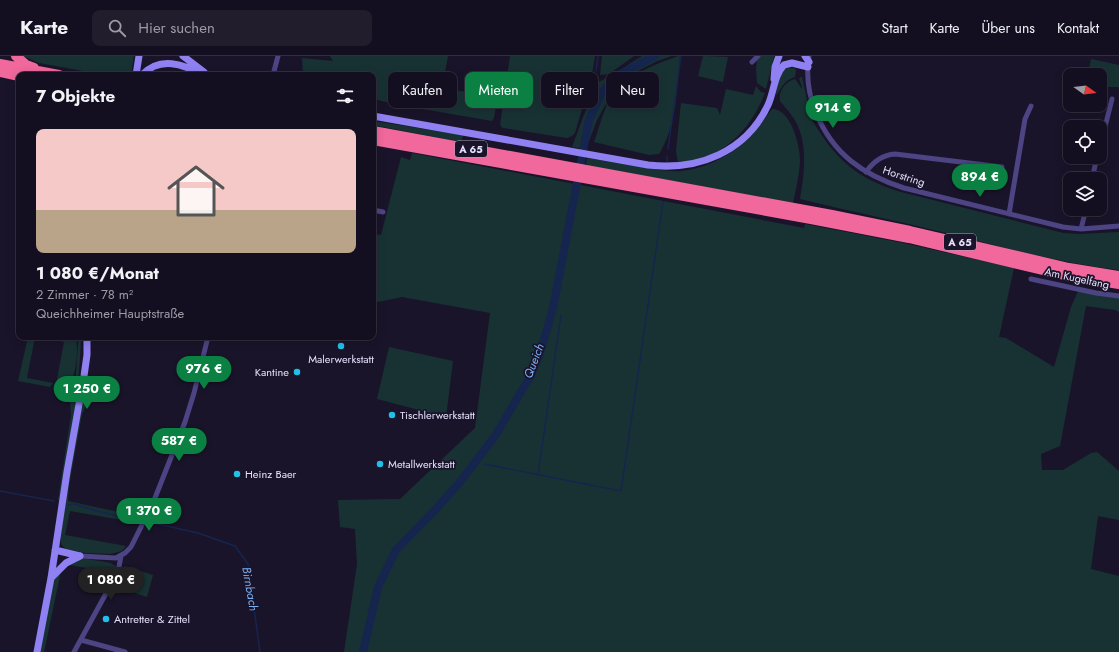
<!DOCTYPE html>
<html lang="de">
<meta charset="utf-8">
<style>
:root{--surface:#140f20;--page:#211d2d;--text:#f1f3f6;--muted:#9d9ca5;--line:#332f3e;--accent:#0b8043}
body{margin:0;font-family:Jost,sans-serif;background:var(--page);color:var(--text);height:100vh;display:flex;flex-direction:column;font-size:15px;white-space:nowrap}
*{box-sizing:border-box;margin:0}
p{font-size:13px;color:var(--muted)}
.icon{flex:none;width:22px;height:22px;fill:none;stroke:currentColor;stroke-width:2;stroke-linecap:round;stroke-linejoin:round}
.map{position:relative;flex:1;overflow:hidden}
.panel{position:absolute;left:16px;top:16px;width:360px;height:268px;display:flex;flex-direction:column;background:var(--surface);border-radius:8px;box-shadow:0 2px 10px #0003,0 0 0 1px var(--line)}
.panel>*{flex:none}
.top-card{position:absolute;left:388px;top:16px;width:380px;height:36px;display:flex;gap:8px}
.needle{width:26px;rotate:104deg}
.tools{position:absolute;left:1063px;top:12px;display:grid;gap:8px}
.tools a{display:grid;place-items:center;width:44px;height:44px;border-radius:8px;background:var(--surface);box-shadow:0 2px 10px #0003,0 0 0 1px var(--line);font-size:20px}
.price{position:absolute;translate:-50% -34px;padding:0 9px;border-radius:14px;background:var(--accent);color:#fff;font-size:13px;line-height:26px;filter:drop-shadow(0 1px 2px #0008)}
.price::after{content:'';position:absolute;left:50%;top:24px;width:12px;height:9px;margin-left:-6px;background:inherit;clip-path:polygon(0 0,100% 0,50% 100%)}
.price.selected{background:#222;color:#fff}
ul{padding:0;list-style:none}
li{display:grid;align-content:center;gap:8px;height:212px;padding:0 20px}
li span{display:grid;place-items:center;height:124px;border-radius:8px;color:#555}
li>.icon{margin-inline-start:auto}
span .icon{width:72px;height:72px;fill:#fffc;stroke-width:1}
li b{font-size:17px}
h2{display:flex;justify-content:space-between;align-items:center;height:48px;padding:0 20px;font-size:17px}
.tag{padding:0 14px;border-radius:8px;background:var(--surface);box-shadow:0 2px 10px #0003,0 0 0 1px var(--line);font-size:14px;line-height:36px}
.tag.selected{background:var(--accent);color:#fff}
header{display:flex;align-items:center;gap:24px;box-sizing:border-box;height:56px;padding:0 20px;background:var(--surface);border-bottom:1px solid var(--line)}
header strong{font-size:19px}
nav{display:flex;gap:22px;margin-inline-start:auto;font-size:14px}
.search{width:280px;height:36px;background:var(--page);display:flex;align-items:center;gap:10px;box-sizing:border-box;padding:0 14px;border-radius:8px;color:var(--muted);font-size:15px}
.map>svg:first-child{display:block}
.green{fill:#183234}
.lines{fill:none;stroke-linecap:round;stroke-linejoin:round}
.stream{stroke:#15254d;stroke-width:1.5}
.river{stroke:#15254d;stroke-width:8}
.street{stroke:#4d4484;stroke-width:5}
.secondary{stroke:#8f81f2;stroke-width:7}
.highway{stroke:#f0689c;stroke-width:10}
.poi-dot{fill:#20c1e8;stroke:#1a142a;stroke-width:1.5}
.labels{text-anchor:middle;stroke-width:3.5;stroke-linejoin:round;paint-order:stroke}
.shield{fill:#1a142a;stroke:#a9a4bd;stroke-width:1}
.shield-label{font-size:10px;font-weight:bold;fill:#e6e1fc}
.street-label{font-size:11px;fill:#e6e1fc;stroke:#1a142a}
.poi-label{font-size:11px;fill:#e6e1fc;stroke:#1a142a;text-anchor:start}
.water-label{font-size:12px;font-style:italic;fill:#79aef1;stroke:#1a142a}
</style>
<header>
<strong>Karte</strong>
<div class="search"><svg class="icon" aria-label="search" viewBox="0 0 24 24"><circle cx="10" cy="10" r="6"/><path d="M15 15l6 6"/></svg>Hier suchen</div>
<nav><a>Start</a><a>Karte</a><a>Über uns</a><a>Kontakt</a></nav>
</header>
<div class="map">
<svg width="1119" height="596" viewBox="0 0 1119 596">
<rect width="100%" height="100%" fill="#1a142a"/>
<path class="green" d="M23 0H134L131 19H105L39 7Z
M330 0H448L442 33 498 39 494 62 492 65 405 50 373 43V19H303L302 2 333 5Z
M510 0H595L592 18 575 77 572 80 567 82 503 72 500 69Z
M602 0H634L609 18 600 19Z
M642 0H672L657 5 634 17 614 34 597 64 586 93 572 91 596 27 609 21Z
M678 0H680C677 33 677 69 659 98L649 99 594 86C600 70 604 51 613 37 624 20 659 7 678 0Z
M703 0 728 1 723 26 698 20Z
M761 0H774L766 33 757 27 756 13 757 4Z
M1091 3 1119 9V31H1100V19H1088Z
M788 12H794L796 14 795 21C782 25 783 32 776 39 778 29 777 16 788 12Z
M802 21 808 49 813 62 812 64C835 103 857 123 901 136L1063 177 1079 178 1119 176V214C1060 207 1003 191 946 177 898 165 849 155 800 143 804 119 808 91 797 68 793 60 786 52 780 45 778 35 786 25 795 23L802 33V31L799 22Z
M756 30 761 36 765 37C753 67 733 92 702 102 694 105 686 106 678 107L676 95 681 47 717 52 720 59 726 33 753 39Z
M772 53C791 52 801 92 800 107 799 120 796 133 793 147L590 110 586 108 587 102C605 105 623 108 641 111 654 113 668 116 681 115 704 113 730 100 747 84 756 75 764 64 772 53Z
M373 65 463 79 461 86 373 69Z
M412 97 804 172 805 168 903 187 1014 212 999 281 1006 282 1054 311 1071 251 1079 233 1119 240V256L1115 254 1086 250 1060 390 1041 398 1042 414H1063L1091 397 1097 396 1119 415V464L1098 460 1091 513 1119 520V596H344L357 508 355 473 340 471 338 444 400 443 475 372 490 257 402 241 373 247V178L381 179 401 101 410 104Z
M28 281H35L27 322 53 327 50 331 18 325Z
M40 281H76C79 300 75 320 67 337L53 334 54 328H56L64 286Z
M78 281H81C81 299 78 316 78 334L74 336 71 333 76 319 78 289Z
M389 291 453 305 446 361 377 343Z
M73 340H75L77 344 59 444H58L71 359 70 345 71 341Z
M83 343H86L88 346 82 358 69 430 68 445 141 461 139 467 70 455 65 479 126 490 122 495 110 498 86 497 66 493 61 488V479L68 428Z
M81 502 111 507 117 511 114 517 70 509 61 515 44 596H40L55 517 66 507Z
M125 510 153 519 147 541 114 530Z"/>
<g class="lines">
<path class="stream" d="M596 15 598 0
M668 93 681 0
M667 106V100
M475 407H476
M484 408 621 435 663 146
M538 419 561 259
M0 435 54 445
M68 449 74 448 93 454 139 465
M149 466 198 477 235 490 248 508 260 596"/>
<path class="river" d="M363 596 378 531 396 494 436 453 460 426 495 380 531 319 540 298 553 252 589 64 601 38 616 20 655 0"/>
<path class="street" d="M809 0C806 19 809 40 816 57 833 98 863 119 904 132L1063 171 1081 173 1119 170
M752 6 758 0
M273 19 278 0
M1100 91 1112 43
M866 116C873 106 882 99 895 98L1002 111
M1092 123 1097 101
M373 154 383 156
M1009 158 1025 63 1031 50
M1081 173 1086 153
M1031 223 1096 237 1119 240
M80 500 116 502 125 497 131 491 153 447 185 366 194 337 208 281
M81 584 125 596
M74 596 115 521 119 511 121 500"/>
<path class="secondary" d="M183 0 204 16
M805 0 809 6
M136 19 139 0
M142 19C160 0 183 8 203 19
M774 23 775 11 779 0
M373 60 648 109C698 115 746 96 768 49 774 36 774 19 784 9L792 7 808 11
M55 494 80 500
M51 522 66 507 80 500
M37 596 51 522 67 416 84 320 87 299V281"/>
<path class="highway" d="M16 0 26 9 34 12
M0 8 59 19
M0 16 19 20
M373 75 832 159 910 175 1069 212 1119 220
M373 84 811 163 909 182 1068 220 1119 228"/>
</g>
<g class="poi-dot">
<circle cx="341" cy="290" r="4"/>
<circle cx="297" cy="316" r="4"/>
<circle cx="392" cy="359" r="4"/>
<circle cx="380" cy="408" r="4"/>
<circle cx="237" cy="418" r="4"/>
<circle cx="106" cy="563" r="4"/>
</g>
<g class="labels">
<g class="shield">
<rect x="455" y="85" width="32" height="16" rx="3"/>
<rect x="944" y="178" width="32" height="16" rx="3"/>
</g>
<g class="shield-label">
<text x="471" y="97">A 65</text>
<text x="960" y="190">A 65</text>
</g>
<g class="street-label">
<text transform="translate(904 120) rotate(18)" y="4">Horstring</text>
<text transform="translate(1077 222) rotate(12)" y="4">Am Kugelfang</text>
</g>
<g class="poi-label">
<text x="341" y="307" text-anchor="middle">Malerwerkstatt</text>
<text x="289" y="320" text-anchor="end">Kantine</text>
<text x="400" y="363">Tischlerwerkstatt</text>
<text x="388" y="412">Metallwerkstatt</text>
<text x="245" y="422">Heinz Baer</text>
<text x="114" y="567">Antretter &amp; Zittel</text>
</g>
<g class="water-label">
<text transform="translate(534 305) rotate(-69)" y="4">Queich</text>
<text transform="translate(250 533) rotate(80)" y="4">Birnbach</text>
</g>
</g>
</svg>
<div class="tools">
<a><svg class="needle" viewBox="-14 -14 28 28"><path d="M0-13l5 13h-10z" fill="#e53935"/><path d="M0 13l5-13h-10z" fill="#9d9ca5"/></svg></a>
<a><svg class="icon" aria-label="locate" viewBox="0 0 24 24"><circle cx="12" cy="12" r="6"/><path d="M12 2v4M12 18v4M2 12h4M18 12h4"/></svg></a>
<a><svg class="icon" aria-label="layers" viewBox="0 0 24 24"><path d="M12 4l9 5-9 5-9-5zM3 14l9 5 9-5"/></svg></a>
</div>
<b class="price" style="left:833px;top:73px">914 €</b>
<b class="price" style="left:980px;top:142px">894 €</b>
<b class="price" style="left:204px;top:334px">976 €</b>
<b class="price" style="left:87px;top:354px">1 250 €</b>
<b class="price" style="left:179px;top:406px">587 €</b>
<b class="price" style="left:149px;top:476px">1 370 €</b>
<b class="price selected" style="left:111px;top:545px">1 080 €</b>
<div class="top-card">
<a class="tag">Kaufen</a>
<a class="tag selected">Mieten</a>
<a class="tag">Filter</a>
<a class="tag">Neu</a>
</div>
<section class="panel">
<h2>7 Objekte<svg class="icon" aria-label="filters" viewBox="0 0 24 24"><path d="M4 7h16M4 17h16"/><circle cx="9" cy="7" r="2"/><circle cx="15" cy="17" r="2"/></svg></h2>
<ul>
<li><span style="background:linear-gradient(#f6c9c9 65%,#b9a48a 0)"><svg class="icon" aria-label="home" viewBox="0 0 24 24"><path d="M3 11l9-7 9 7M6 9v11h12V9"/></svg></span><div><b>1 080 €/Monat</b><p>2 Zimmer · 78 m²</p><p>Queichheimer Hauptstraße</p></div></li>
</ul>
</section>
</div>
